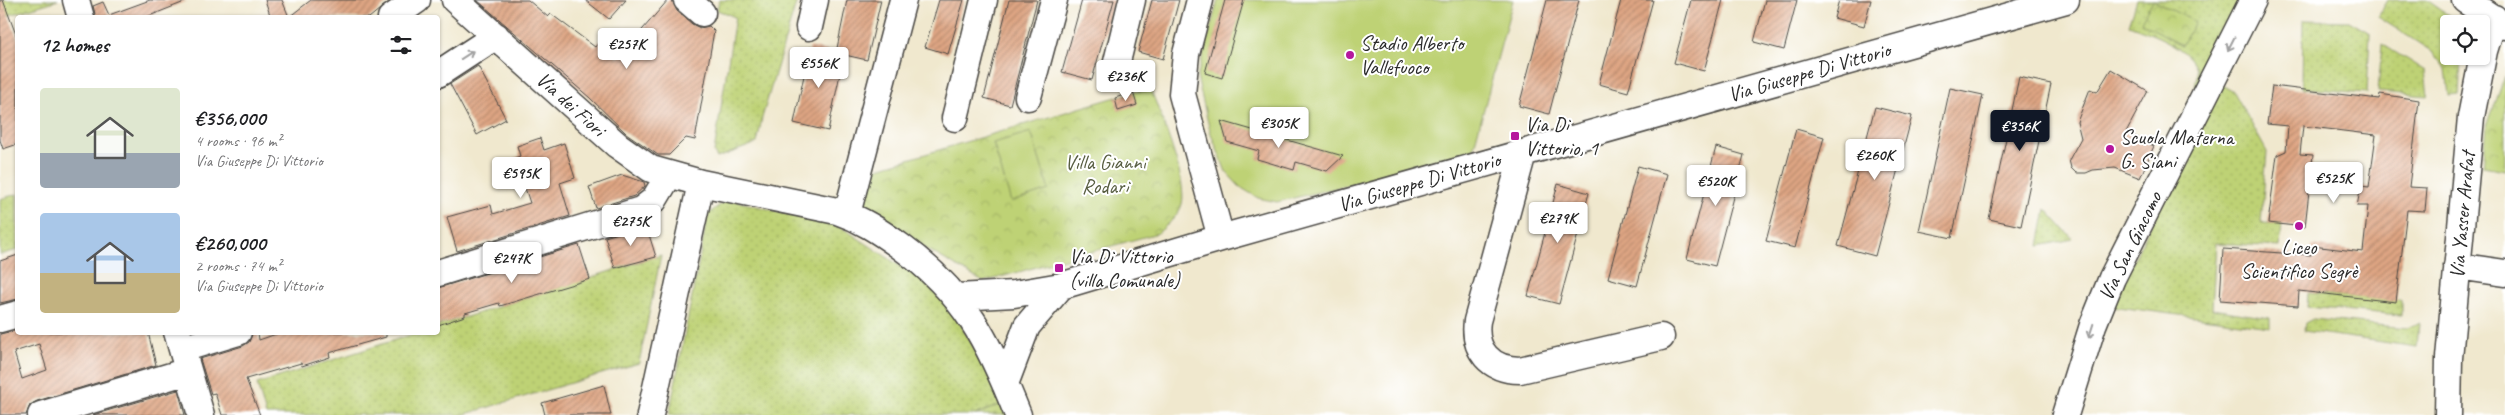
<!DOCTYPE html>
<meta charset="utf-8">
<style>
:root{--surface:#fff;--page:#f6f6f6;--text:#202124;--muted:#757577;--accent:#111827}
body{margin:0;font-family:Caveat,sans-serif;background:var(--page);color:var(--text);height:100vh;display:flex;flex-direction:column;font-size:19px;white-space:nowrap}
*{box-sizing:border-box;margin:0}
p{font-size:16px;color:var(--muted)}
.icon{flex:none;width:28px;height:28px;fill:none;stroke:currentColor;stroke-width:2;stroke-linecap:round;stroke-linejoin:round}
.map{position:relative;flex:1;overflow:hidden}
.details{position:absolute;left:15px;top:15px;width:425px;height:320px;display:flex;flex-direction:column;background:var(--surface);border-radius:5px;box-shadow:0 1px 4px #0004}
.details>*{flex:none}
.buttons{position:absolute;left:2440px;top:15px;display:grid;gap:10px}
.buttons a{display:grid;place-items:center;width:50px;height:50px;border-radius:5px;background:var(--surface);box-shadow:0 1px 4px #0004;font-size:25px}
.price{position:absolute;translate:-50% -42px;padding:0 11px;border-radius:5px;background:#fff;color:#222;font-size:16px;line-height:32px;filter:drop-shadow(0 1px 2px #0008)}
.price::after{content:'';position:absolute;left:50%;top:30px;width:15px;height:11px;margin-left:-8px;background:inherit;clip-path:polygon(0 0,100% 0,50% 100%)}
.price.selected{background:var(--accent);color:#fff}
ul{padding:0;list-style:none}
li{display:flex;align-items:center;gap:15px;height:125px;padding:0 25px}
li span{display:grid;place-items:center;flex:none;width:140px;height:100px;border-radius:5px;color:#555}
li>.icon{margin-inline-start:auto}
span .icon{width:60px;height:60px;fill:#fffc;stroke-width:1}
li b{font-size:21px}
h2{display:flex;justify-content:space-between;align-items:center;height:60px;padding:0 25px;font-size:21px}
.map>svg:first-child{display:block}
.grass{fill:url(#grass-dots);stroke:#747e50}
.cemetery{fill:url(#cemetery-stones);stroke:#747e50}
.park{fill:url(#park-crowns);stroke:#747e50}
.pitch{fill:#bed275;stroke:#747e50}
.building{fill:url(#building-hatch);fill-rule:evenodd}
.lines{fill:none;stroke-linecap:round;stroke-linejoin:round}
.minor-casing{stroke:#494743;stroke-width:29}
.minor{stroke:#fff;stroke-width:26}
.oneway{stroke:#a0a0a0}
.poi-dot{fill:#b5179e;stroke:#fff;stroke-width:2}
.labels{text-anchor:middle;stroke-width:4;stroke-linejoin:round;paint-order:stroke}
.poi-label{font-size:21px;fill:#2b2b2b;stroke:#fff;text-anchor:start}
.street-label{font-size:21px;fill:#2b2b2b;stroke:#fff}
.park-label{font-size:21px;fill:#575d41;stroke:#fff}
</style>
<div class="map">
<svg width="2505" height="415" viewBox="0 0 2505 415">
<defs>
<pattern id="grass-dots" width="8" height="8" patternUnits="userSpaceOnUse" patternTransform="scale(1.25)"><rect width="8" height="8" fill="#bed275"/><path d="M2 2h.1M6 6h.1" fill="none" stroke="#a3b465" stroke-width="1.8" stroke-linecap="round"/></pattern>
<pattern id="cemetery-stones" width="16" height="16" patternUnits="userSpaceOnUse" patternTransform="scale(1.25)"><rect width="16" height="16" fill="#bed275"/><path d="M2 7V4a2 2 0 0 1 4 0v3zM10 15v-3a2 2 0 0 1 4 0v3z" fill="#a3b465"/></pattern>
<pattern id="park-crowns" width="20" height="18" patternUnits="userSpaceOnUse" patternTransform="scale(1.25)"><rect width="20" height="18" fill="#bed275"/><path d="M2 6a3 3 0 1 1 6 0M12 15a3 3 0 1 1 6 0" fill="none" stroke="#a3b465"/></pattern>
<pattern id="building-hatch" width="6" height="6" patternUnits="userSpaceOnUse" patternTransform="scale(1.25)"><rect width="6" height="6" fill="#dea583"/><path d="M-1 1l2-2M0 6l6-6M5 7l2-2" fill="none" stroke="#b4876b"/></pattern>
</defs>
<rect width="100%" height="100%" fill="#fff"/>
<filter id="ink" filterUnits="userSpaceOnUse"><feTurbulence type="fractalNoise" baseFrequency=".02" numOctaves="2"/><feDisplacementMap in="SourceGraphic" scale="10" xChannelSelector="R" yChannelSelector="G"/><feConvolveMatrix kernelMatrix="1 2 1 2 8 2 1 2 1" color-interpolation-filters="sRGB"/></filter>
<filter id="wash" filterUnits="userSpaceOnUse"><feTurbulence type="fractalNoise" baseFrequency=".0096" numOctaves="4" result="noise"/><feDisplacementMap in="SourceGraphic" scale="20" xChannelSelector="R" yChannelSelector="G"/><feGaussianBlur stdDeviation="1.12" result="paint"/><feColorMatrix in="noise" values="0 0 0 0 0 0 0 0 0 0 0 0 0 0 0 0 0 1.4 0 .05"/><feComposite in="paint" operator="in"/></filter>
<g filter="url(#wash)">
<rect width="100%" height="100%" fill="#f0e8ce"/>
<path class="grass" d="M0 0H58L0 18Z
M719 0H797L762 118 757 143 717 158 714 153 735 17 717 10Z
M2137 0H2241L2195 89C2195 84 2197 78 2197 73 2194 48 2149 33 2129 25Z
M2388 0H2427L2461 24H2449V56H2461L2459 95 2449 96 2446 69 2431 51 2378 17Z
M2303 20 2349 21 2370 33 2367 93 2302 88Z
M2382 44 2425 71 2428 96 2378 92Z
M2220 84 2234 92 2267 152 2261 223 2282 224 2280 247 2216 243 2212 309 2270 318V327L2111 306Z
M17 194V250L0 255V199Z
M728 199 841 227 928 284 955 314 1005 403 975 415H669L708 214Z
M2046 209 2073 239 2039 246Z
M661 255 639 363 462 415H266L257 384 417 333 438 332V326Z
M2308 293 2401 301V315L2307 307Z
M2313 319 2408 328 2419 322 2417 347 2304 331 2305 323Z"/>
<path class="cemetery" d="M1005 403 1009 415H975Z"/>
<path class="park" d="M2153 0 2195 22 2182 45 2141 22Z
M2505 76V170L2483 166 2487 126Z
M1151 90C1160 114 1188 181 1182 204 1179 216 1167 225 1158 233L983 282 925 248 862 204 865 172 1133 92Z"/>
<path class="pitch" d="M1218 0H1513L1473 150 1420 168 1277 202 1258 198 1240 187 1226 172 1210 131 1197 77Z
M1031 132 1049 190 1011 202 993 143Z"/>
<g id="blocks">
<path class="building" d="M0 0H3L18 40V144L3 149 0 140Z
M150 0 187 1 144 18H96L93 6 103 2 109 15Z
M265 0H282L289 17 311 0H391L369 18H271Z
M477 0H528L548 17 551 14 595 47 600 41 618 58 668 0H672L677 11 692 24 700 28 709 26 714 31 695 140 686 138 669 155H658L626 133 590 98Z
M585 0H626L609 19Z
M847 0H881L867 60 836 53Z
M939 0H964L948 54 925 47Z
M1009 0H1037L1010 105 984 98Z
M1082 0H1114L1092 80 1062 72Z
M1152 0H1179L1163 59 1138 52Z
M1225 0H1244L1222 78 1205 73Z
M1547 0H1579L1549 114 1519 106Z
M1621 0H1653L1628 92 1599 84Z
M1691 0H1723L1704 71 1674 63Z
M1765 0H1797L1784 50 1754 42Z
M1839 0H1871L1864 26 1834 18Z
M810 47 844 55 828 131 794 123Z
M478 66 506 119 477 135 450 84Z
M2111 69 2148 91 2126 132 2154 146 2140 178 2115 168 2093 170 2086 173H2076L2071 168 2069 160 2081 138 2077 122 2090 89 2097 92Z
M2019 77 2051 84 2021 226 1989 219Z
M2272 86 2379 99 2380 94 2419 100 2409 187 2427 188 2425 211 2407 210 2396 302 2299 291 2298 306 2220 300 2223 249 2311 255 2312 246 2363 252 2368 206H2357L2361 186 2369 187 2376 135 2303 126 2300 154 2313 155 2305 227 2268 223 2277 155 2286 151 2288 126 2267 124Z
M1950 88 1983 95 1952 238 1919 231Z
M1133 92 1137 105 1118 111 1115 98Z
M1875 107 1912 116 1875 256 1838 246Z
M1221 121 1343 156 1327 171 1296 162 1294 170 1257 159 1259 151 1227 142Z
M1796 129 1824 137 1795 248 1766 241Z
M540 138 544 150 564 143 575 178 560 183 570 216 457 251 447 217 491 205 493 214 530 203 515 158 520 156 517 146Z
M1716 147 1744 155 1715 266 1687 259Z
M1638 166 1667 174 1637 286 1608 278Z
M622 175 644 182 645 186 634 196 596 208 589 187Z
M1558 184 1589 193 1559 304 1528 296Z
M646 225 656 257 615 268 605 237Z
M579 245 590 279 500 306 499 303 465 313V316L438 325V288Z
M18 255V299L0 303V261Z
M18 330V332H148L156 365 37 401 30 405 26 415H0V334ZM39 344 47 370 22 379 14 352Z
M253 332H258L259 340 282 332H386V337L329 353 330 357 302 366 301 363 246 379 260 415H222L215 393 211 394 200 359 243 346 249 342Z
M604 385 611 415H545L542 403Z
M178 390 185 415H93Z"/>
</g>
</g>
<g filter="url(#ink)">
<use href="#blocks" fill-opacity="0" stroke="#494743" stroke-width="1"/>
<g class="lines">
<g class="minor-casing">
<path id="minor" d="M76 0 81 18
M455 0 617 145 651 169 701 183 837 211C861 219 879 231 900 246 965 293 989 342 1018 415
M687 0 702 13
M1200 0 1186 54 1182 94 1221 238
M2465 0 2505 26
M391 18 417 0
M809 27 815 0
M1115 70 1132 0
M438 74 496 36
M1028 97 1054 0
M955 118 984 0
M1523 153 1477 321C1473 350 1490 370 1520 370L1661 337
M847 214 903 0
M2457 266 2505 273
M438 273 641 210 654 200 669 175
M957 297 1014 294 1061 286 1221 238 2066 0
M0 319 18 314
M177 332 201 415
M182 349 238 332
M1005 384 1027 326 1061 286
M41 415 188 371
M650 415 701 183
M2065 415 2093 325 2112 278 2253 0
M2448 415 2449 358 2471 117 2484 51 2494 18"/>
</g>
<use href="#minor" class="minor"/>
</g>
<defs><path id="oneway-shaft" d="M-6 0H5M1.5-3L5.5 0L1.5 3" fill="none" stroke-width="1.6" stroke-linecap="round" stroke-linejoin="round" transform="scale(1.25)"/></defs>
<g class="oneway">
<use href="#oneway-shaft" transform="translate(2231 44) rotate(117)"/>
<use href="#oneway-shaft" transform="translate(467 55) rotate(-33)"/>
<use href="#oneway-shaft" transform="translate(2091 331) rotate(108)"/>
</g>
</g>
<g class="poi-dot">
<circle cx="1350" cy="55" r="5"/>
<rect x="1510" y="131" width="10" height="10" rx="2.5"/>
<circle cx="2110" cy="149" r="5"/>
<circle cx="2299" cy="226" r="5"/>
<rect x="1054" y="263" width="10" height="10" rx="2.5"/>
</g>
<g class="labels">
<g class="poi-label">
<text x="1360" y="50">Stadio Alberto<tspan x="1360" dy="24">Vallefuoco</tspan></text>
<text x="1525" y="131">Via Di<tspan x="1525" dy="24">Vittorio, 1</tspan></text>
<text x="2120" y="144">Scuola Materna<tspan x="2120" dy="24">G. Siani</tspan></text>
<text x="2299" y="254" text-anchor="middle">Liceo<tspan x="2299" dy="24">Scientifico Segrè</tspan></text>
<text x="1069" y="263">Via Di Vittorio<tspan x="1069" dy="24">(villa Comunale)</tspan></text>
</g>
<g class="street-label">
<text transform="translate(1809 72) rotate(-16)" y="7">Via Giuseppe Di Vittorio</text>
<text transform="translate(571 104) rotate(42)" y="7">Via dei Fiori</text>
<text transform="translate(1419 182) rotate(-16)" y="7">Via Giuseppe Di Vittorio</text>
<text transform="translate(2462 215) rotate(-85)" y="7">Via Yasser Arafat</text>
<text transform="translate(2130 246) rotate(-64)" y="7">Via San Giacomo</text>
</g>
<g class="park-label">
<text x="1105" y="169">Villa Gianni<tspan x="1105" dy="24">Rodari</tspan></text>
</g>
</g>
</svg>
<div class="buttons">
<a><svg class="icon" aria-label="locate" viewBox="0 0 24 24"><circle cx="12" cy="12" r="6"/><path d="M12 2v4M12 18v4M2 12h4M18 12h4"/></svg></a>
</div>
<b class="price" style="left:627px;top:70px">€257K</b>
<b class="price" style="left:819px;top:89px">€556K</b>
<b class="price" style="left:1126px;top:102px">€236K</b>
<b class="price" style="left:1279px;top:149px">€305K</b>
<b class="price selected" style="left:2020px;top:152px">€356K</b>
<b class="price" style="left:1875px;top:181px">€260K</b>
<b class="price" style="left:521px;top:199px">€595K</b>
<b class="price" style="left:2334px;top:204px">€525K</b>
<b class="price" style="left:1716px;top:207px">€520K</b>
<b class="price" style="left:1558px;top:244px">€279K</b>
<b class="price" style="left:631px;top:247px">€275K</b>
<b class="price" style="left:512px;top:284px">€247K</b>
<section class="details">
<h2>12 homes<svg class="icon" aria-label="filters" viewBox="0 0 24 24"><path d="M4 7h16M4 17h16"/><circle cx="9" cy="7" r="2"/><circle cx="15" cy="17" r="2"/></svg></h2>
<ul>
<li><span style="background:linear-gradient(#dfe7d0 65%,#9aa5b1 0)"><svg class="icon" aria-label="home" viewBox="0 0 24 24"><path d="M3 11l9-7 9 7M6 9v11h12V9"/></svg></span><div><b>€356,000</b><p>4 rooms · 96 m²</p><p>Via Giuseppe Di Vittorio</p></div></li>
<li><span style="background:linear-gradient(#a9c7e8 60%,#c2b280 0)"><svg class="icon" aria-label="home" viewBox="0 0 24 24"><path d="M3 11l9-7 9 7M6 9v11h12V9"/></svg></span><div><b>€260,000</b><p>2 rooms · 74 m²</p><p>Via Giuseppe Di Vittorio</p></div></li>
</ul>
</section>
</div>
